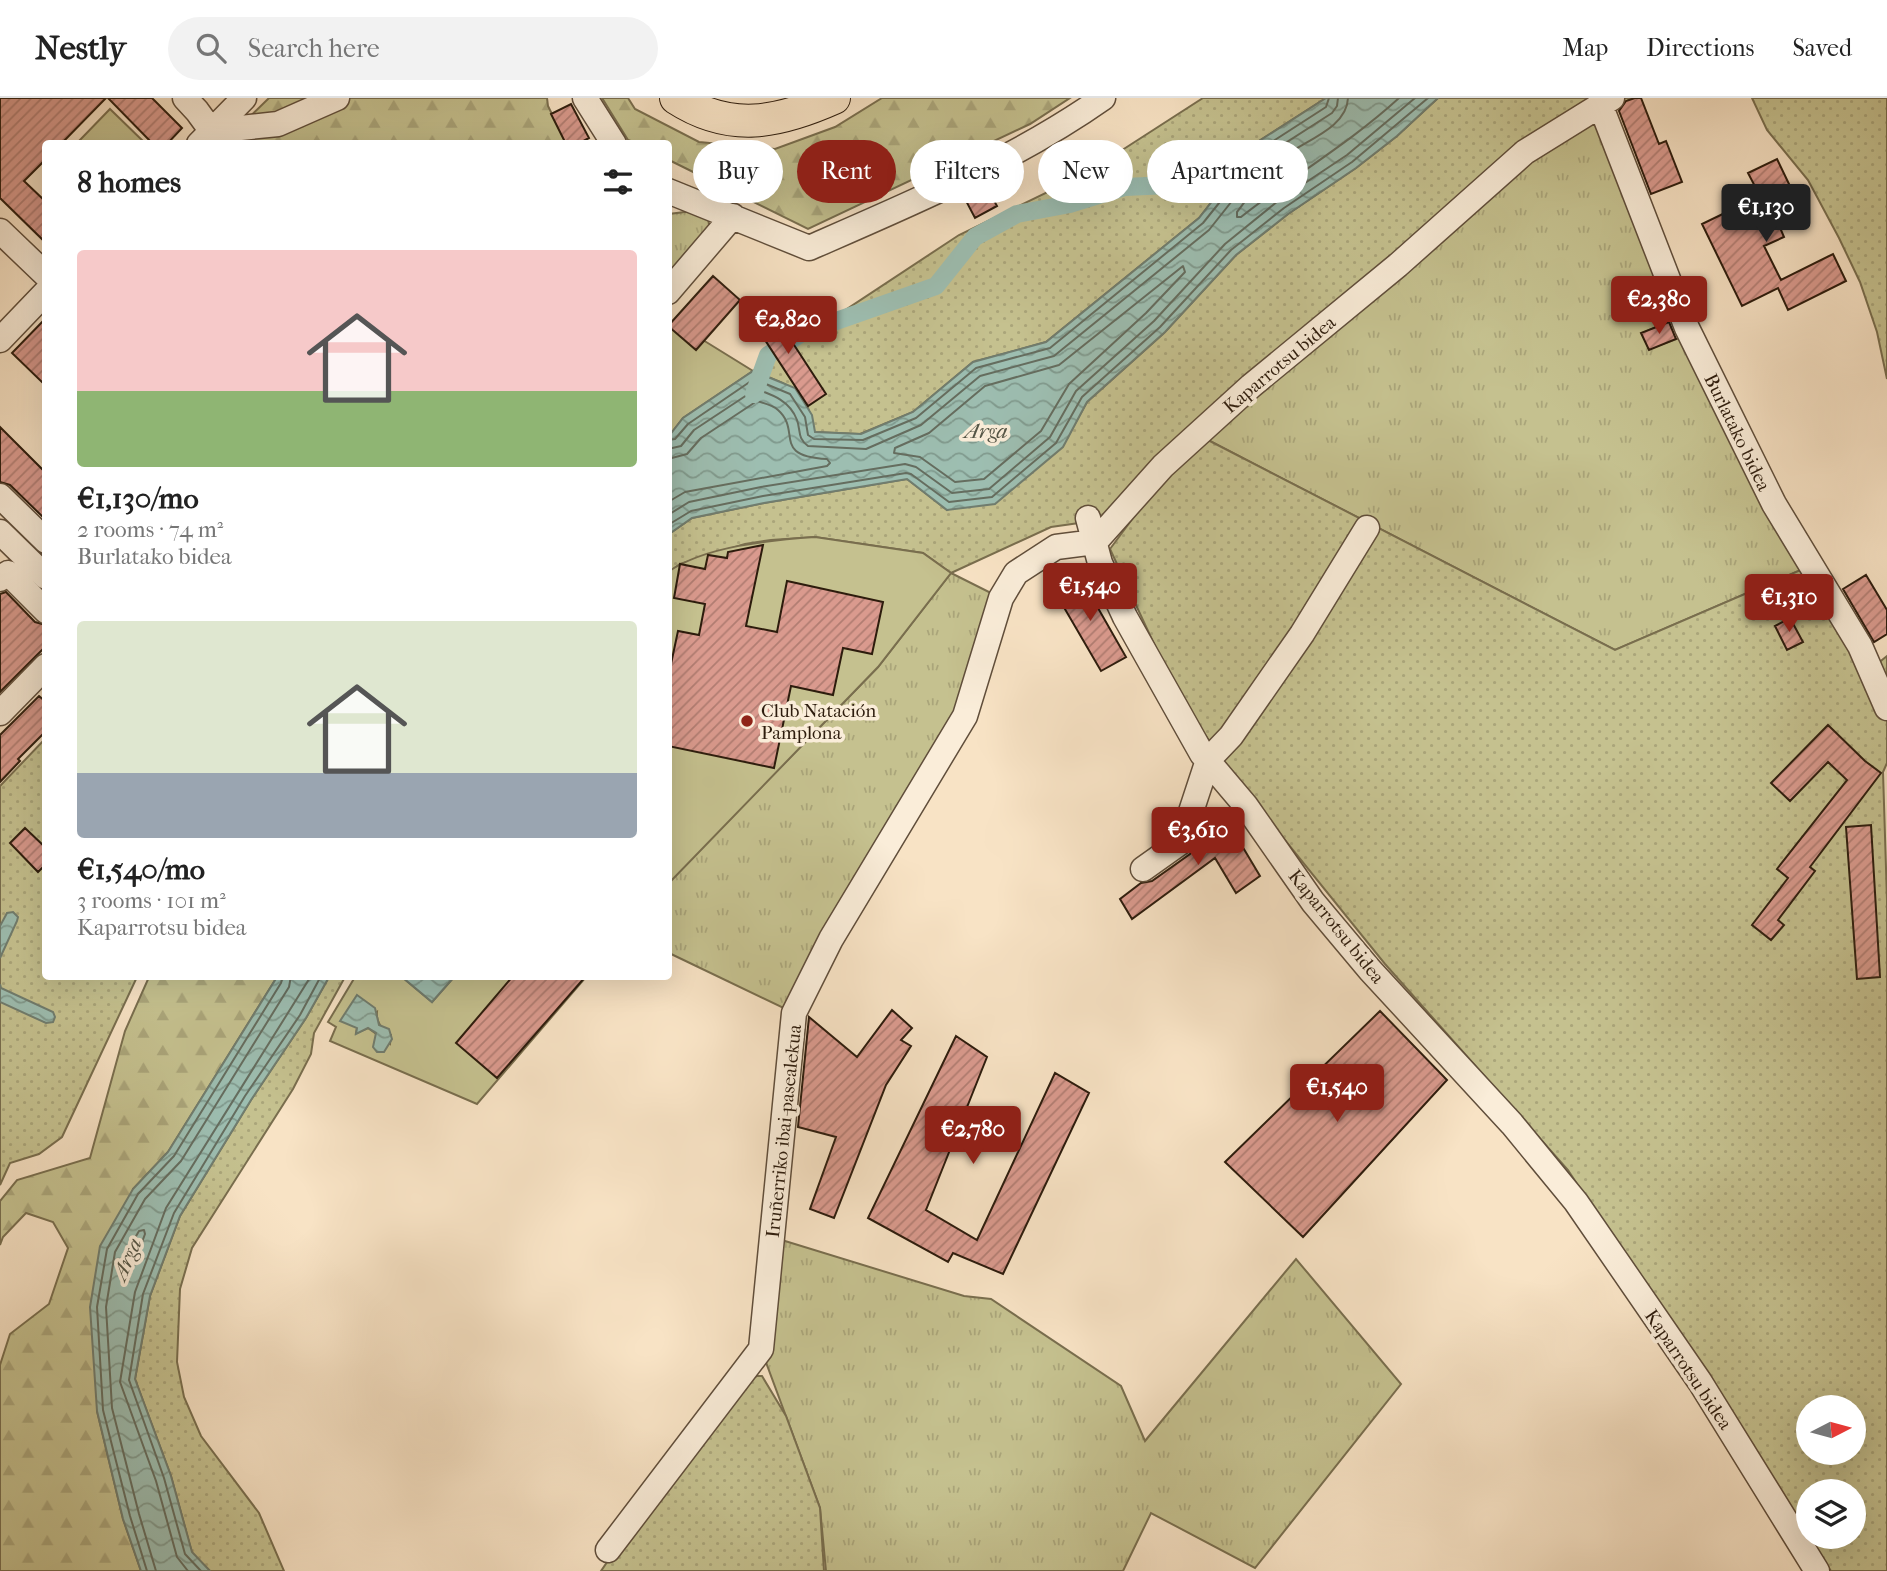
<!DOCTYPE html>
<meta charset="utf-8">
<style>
:root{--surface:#fff;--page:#f2f2f2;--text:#222;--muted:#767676;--line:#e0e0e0;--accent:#8f2418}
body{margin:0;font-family:"IM FELL French Canon",serif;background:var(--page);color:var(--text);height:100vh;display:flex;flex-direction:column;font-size:26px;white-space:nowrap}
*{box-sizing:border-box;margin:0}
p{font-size:23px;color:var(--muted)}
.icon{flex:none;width:38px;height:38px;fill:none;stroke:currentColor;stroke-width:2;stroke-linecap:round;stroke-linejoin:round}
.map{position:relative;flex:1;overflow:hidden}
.drawer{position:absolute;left:42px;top:42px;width:630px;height:840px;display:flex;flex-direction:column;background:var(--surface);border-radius:7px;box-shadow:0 7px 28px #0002}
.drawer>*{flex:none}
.hud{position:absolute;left:693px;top:42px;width:665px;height:63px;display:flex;gap:14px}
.needle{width:46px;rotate:84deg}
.buttons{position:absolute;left:1796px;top:1297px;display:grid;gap:14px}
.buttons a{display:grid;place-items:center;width:70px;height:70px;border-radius:50%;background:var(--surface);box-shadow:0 7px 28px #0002;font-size:35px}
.price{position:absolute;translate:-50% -60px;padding:0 16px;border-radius:7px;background:var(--accent);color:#fff;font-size:23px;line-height:46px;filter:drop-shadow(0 2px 4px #0008)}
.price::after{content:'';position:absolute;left:50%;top:42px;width:21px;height:16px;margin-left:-10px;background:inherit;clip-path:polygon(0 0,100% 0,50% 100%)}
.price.selected{background:#222;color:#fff}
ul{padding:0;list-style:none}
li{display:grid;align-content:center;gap:14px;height:371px;padding:0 35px}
li span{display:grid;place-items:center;height:217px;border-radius:7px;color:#555}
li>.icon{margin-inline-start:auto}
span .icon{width:126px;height:126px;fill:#fffc;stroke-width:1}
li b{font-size:30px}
h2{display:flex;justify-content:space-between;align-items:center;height:84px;padding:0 35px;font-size:30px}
.tag{padding:0 24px;border-radius:32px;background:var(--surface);box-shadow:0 7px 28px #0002;font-size:24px;line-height:63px}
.tag.selected{background:var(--accent);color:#fff}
header{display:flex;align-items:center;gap:42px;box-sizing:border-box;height:98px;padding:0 35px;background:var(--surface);border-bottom:2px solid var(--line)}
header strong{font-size:33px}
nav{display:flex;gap:38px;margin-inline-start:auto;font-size:24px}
.search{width:490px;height:63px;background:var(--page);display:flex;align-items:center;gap:18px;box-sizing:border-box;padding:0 24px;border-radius:38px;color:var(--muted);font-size:26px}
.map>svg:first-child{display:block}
.grass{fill:url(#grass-tufts);stroke:#796e4e;stroke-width:2}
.forest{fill:url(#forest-firs);stroke:#796e4e;stroke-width:2}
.park{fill:url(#park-dots);stroke:#796e4e;stroke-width:2;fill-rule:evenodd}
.pitch{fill:#c5c18f;stroke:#796e4e;stroke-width:2;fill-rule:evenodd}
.water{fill:url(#water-waves);stroke:#707d6f;stroke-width:2}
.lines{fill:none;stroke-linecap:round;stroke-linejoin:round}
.shore{stroke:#656d5f;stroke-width:2}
.canal{stroke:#9dbeb1;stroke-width:18}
.building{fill:url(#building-hatch);stroke:#2d1c0d;stroke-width:2}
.minor-casing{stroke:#604e3b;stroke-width:27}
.major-casing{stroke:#2d1c0d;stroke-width:34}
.minor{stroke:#faedd9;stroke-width:24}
.major{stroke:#f8e3c5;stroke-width:32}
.poi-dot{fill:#8f2418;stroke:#faedd9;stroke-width:2.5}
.labels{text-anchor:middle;stroke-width:7;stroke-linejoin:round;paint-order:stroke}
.street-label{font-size:19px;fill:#2d1c0d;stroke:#faedd9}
.poi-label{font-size:19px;fill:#2d1c0d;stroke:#faedd9;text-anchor:start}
.water-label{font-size:21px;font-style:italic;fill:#545546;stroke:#faedd9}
</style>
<header>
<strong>Nestly</strong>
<div class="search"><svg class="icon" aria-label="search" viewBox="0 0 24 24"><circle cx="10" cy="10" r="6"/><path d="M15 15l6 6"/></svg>Search here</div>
<nav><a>Map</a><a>Directions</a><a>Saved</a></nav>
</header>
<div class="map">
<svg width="1887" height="1473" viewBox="0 0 1887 1473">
<defs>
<pattern id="grass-tufts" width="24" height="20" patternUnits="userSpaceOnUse" patternTransform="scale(1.75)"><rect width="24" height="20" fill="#c5c18f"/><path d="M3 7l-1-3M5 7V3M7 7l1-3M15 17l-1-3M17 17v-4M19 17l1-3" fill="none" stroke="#aaa57a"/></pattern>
<pattern id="forest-firs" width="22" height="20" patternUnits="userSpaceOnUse" patternTransform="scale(1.75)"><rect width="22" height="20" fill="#c5c18f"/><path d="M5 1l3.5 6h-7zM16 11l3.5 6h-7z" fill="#aaa57a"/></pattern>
<pattern id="park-dots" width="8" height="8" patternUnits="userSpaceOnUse" patternTransform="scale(1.75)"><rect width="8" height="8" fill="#c5c18f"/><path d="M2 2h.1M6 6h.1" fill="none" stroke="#aaa57a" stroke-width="1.8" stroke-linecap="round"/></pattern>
<pattern id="water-waves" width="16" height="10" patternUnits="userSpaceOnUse" patternTransform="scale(1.75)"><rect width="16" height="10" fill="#9dbeb1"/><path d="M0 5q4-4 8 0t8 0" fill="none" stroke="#809a8e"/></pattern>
<pattern id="building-hatch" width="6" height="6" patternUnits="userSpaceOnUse" patternTransform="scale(1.75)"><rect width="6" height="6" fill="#da9a8e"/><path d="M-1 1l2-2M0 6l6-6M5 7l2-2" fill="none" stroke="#b17d72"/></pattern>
</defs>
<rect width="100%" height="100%" fill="#f8e3c5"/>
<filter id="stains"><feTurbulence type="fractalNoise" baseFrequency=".00286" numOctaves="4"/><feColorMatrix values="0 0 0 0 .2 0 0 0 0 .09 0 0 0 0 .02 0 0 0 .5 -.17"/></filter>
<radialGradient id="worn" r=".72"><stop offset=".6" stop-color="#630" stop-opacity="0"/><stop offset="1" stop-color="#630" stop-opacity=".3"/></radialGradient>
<path class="grass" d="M1605 17 1673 222 1642 235 1649 251 1682 239 1810 468 1615 552 1204 340 1549 49Z
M693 113 708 120 710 133 669 182V116Z
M951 475 1001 500 965 618 794 915 669 855 668 785 878 569Z
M772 1139 964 1198 991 1201 1121 1288 1145 1343 1296 1161 1401 1286 1255 1470 1151 1415 1123 1473H826L820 1410 761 1251Z"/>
<path class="forest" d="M269 0H547L548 8 566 45 238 46 234 34Z
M602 0H628L635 11 699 44 775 51 835 29 882 0H1070L1030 26 808 131 669 62 668 46 636 45 628 42Z
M149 879H277L168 1054 133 1091 97 1313 123 1421 141 1473H0V1267L10 1236 49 1206 68 1150 53 1124 26 1115 3 1139 0 1147V1103L17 1082 90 1060 125 933Z"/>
<path class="park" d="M1203 0H1326L1259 43 1199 120 1046 244 973 264 913 314 860 336 814 334C809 291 789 287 753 273L959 137 1085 76Z
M1438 0H1632L1549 49 1107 421 1051 429 951 475 923 455 815 439 771 442 745 446 680 466 669 474V436L692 420 764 405 907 381 947 412 1062 349 1087 304 1164 235 1236 157 1288 116 1356 70 1397 38Z
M1752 0H1887V281L1877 234 1860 184 1839 140 1808 82 1767 32Z
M1204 340 1615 552 1810 468 1872 570 1887 558V665L1883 674 1887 802V1473H1831L1808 1438H1853V1393H1808V1438L1568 1072 1385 866 1246 694 1180 602 1110 451 1153 393ZM1808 1309H1853V1354H1808Z
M45 641 46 878 137 879 62 1039 39 1056 10 1065 0 1087V688Z
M329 879H345L314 935 311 956 293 991 192 1150 180 1191 177 1264 184 1299 201 1338 259 1415 284 1473H210L192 1455 171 1378 135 1281 150 1198 180 1118 251 1002 306 920Z
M757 1278H762L786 1318 820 1410 824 1473H601L655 1394 743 1284Z"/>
<path class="pitch" d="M110 11 145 45H77Z
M669 221 753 273 683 320 669 338Z
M815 439 923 455 951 475 878 569 669 785 668 474C705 448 771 442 815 439Z
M355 879H402L432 904 454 879H586L477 1006 330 943 336 929 328 924ZM377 914C376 926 382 930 391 937L390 946 368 930 356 935 357 930Z"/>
<path class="water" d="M1326 0H1438L1397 38 1356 70 1288 116 1236 157 1165 234 1087 304 1063 349 995 406 947 412 907 381 764 405 692 420 669 436V338L683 320 753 273 795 290 812 317 815 334 861 336 913 314 973 264 1046 244 1199 120 1259 43Z
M13 814 18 819 17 823 0 860V828L7 815Z
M277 879H329L306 920 251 1002 180 1118 150 1198 135 1281 171 1378 192 1454 210 1473H141L123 1421 97 1313 90 1209 100 1148 133 1091 168 1054Z
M402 879H454L432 904Z
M0 886 1 890 53 914 55 919 53 924 46 925 0 904Z
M357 897 375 910 379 927 389 931 392 941 384 954H377L373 949 376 935 368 930 356 936 357 930 340 923Z"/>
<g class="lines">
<path class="shore" d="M1348 0C1347 32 1299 44 1278 63 1262 76 1250 98 1237 114V119H1241C1293 78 1350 45 1399 0
M1183 168 1185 174 1146 215 1069 286 1041 333 984 381 955 384 920 359 894 355 895 350 929 335 985 288 1059 267Z
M668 342 675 341 688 326 754 281 790 296 805 319 808 337 814 341 863 342 916 320 976 270 1050 250 1203 125 1264 49 1326 9 1329 0
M668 351 681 348 694 332 756 291C773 297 790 303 797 322 801 333 797 340 808 348L866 351 921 327 980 278 1054 258 1209 132 1270 55 1332 15 1337 8 1338 0
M668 361 687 356 701 340 757 303C763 305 773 307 778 312 802 333 771 358 827 361L830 365 827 368 685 394 668 404
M668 417 689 404 761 389 905 366 916 369 952 395 989 391 1050 339 1076 293 1154 223 1225 146 1278 103 1347 57 1415 0
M668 427 691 413 763 398 906 375 911 376 949 404 992 399 1056 345 1082 299 1160 229 1231 152 1284 110 1352 64 1428 0
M144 1132 145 1136 129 1180 124 1182 122 1178 125 1157 139 1133Z
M147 1473 130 1418 103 1312 97 1209 107 1151 138 1096 174 1058 281 885 283 878
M156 1473 139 1416 112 1310 106 1209 115 1154 145 1101 181 1063 289 889 291 878
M188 1473 177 1459 156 1383 120 1284 135 1194 166 1110 311 878
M201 1473 185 1456 164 1380 129 1282 143 1196 174 1115 245 998 300 917 321 878"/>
<path class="canal" d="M754 296 768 257 802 235 936 188 975 139 1017 116 1070 106 1125 89 1169 87 1245 90"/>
</g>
<path class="building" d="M0 0H106L61 46H46V61L24 83 46 104V145L0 100Z
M108 0H152L182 30 167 46H153Z
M1635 0H1641L1659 46 1666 43 1682 84 1651 96 1619 13 1626 3Z
M571 6 589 40 578 46H566L551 16Z
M1777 61 1802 113 1778 125 1784 139 1764 148 1781 182 1833 156 1846 183 1788 212 1778 190 1742 208 1702 126 1760 98 1748 75Z
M986 88 997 108 975 120 964 99Z
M713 178 740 202 696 252 668 228Z
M768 207 826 296 808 308 750 219Z
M46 220V288L12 255Z
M1669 224 1676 241 1649 252 1641 235Z
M0 329 46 375V422L10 387 0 384Z
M763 447 746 528 777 534 787 483 883 504 872 556 843 550 833 597 791 588 774 670 668 648V580L678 533 699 537 705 506 674 500 680 466 705 471 708 457 727 460 728 454Z
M1078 475 1126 559 1101 573 1055 494Z
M1866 477 1887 512V536L1874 544 1843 491Z
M6 494 35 524 46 527V548L0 594V496Z
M1790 520 1803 544 1787 552 1775 528Z
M39 598 46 604V633L18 661 20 663 0 684V637Z
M1828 627 1865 663 1881 675 1810 769 1815 773 1778 822 1784 827 1771 842 1752 827 1788 780 1777 771 1847 682 1828 664 1790 703 1771 685Z
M1223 716 1260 778 1236 795 1215 760 1132 821 1120 801 1141 785 1152 783 1190 756 1195 749 1201 731Z
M1871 727 1880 879 1857 881 1846 729Z
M25 730 46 750V766L38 774 10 745Z
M513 878H586L497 980 456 945Z
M892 912 912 930 901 942 911 948 886 987 834 1120 810 1111 836 1039 798 1029 809 919 857 959Z
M1380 913 1447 982 1303 1139 1225 1064Z
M956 938 987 959 926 1112 977 1142 1055 975 1089 995 1003 1176 953 1155 948 1164 868 1120Z"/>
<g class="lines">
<g class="minor-casing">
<path id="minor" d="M185 0 197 13 221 46
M585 0 614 46
M1600 6 1687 230 1774 406 1860 548 1887 610
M212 33 278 26 337 0
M199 46 244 0
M668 93 809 150C908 107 1015 62 1103 0
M0 133 46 177
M668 194 733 118
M0 242 46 194
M0 398 46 443
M1088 420 1100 465 1125 519 1202 656 1246 708 1313 804 1370 872 1512 1026 1576 1104 1700 1284 1817 1473
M0 434 46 479
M1095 444 1163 368 1251 288 1398 167 1525 54 1612 0
M0 481 8 475 46 513
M0 615 46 568
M1143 771 1181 744 1208 662 1231 638 1302 536 1367 430
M608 1452 761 1251 794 915 831 841 965 618 1001 500 1016 475 1056 449 1095 444"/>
</g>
<g class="major-casing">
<path id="major" d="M676 0C730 35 778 25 834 0"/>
</g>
<use href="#minor" class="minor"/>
<use href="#major" class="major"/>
</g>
<circle class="poi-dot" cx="747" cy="623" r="7"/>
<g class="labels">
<g class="street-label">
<text transform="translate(1279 266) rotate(-40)" y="7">Kaparrotsu bidea</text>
<text transform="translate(1738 334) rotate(64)" y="7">Burlatako bidea</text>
<text transform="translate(1337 828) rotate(51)" y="7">Kaparrotsu bidea</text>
<text transform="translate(783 1033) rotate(-84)" y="7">Iruñerriko ibai-pasealekua</text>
<text transform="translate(1689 1271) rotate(56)" y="7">Kaparrotsu bidea</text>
</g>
<g class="poi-label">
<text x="761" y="619">Club Natación<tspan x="761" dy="22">Pamplona</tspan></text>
</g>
<g class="water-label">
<text x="986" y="340">Arga</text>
<text transform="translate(127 1161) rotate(-66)" y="7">Arga</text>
</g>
</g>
<rect width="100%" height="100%" filter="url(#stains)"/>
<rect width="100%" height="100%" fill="url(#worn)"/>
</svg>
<div class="buttons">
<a><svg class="needle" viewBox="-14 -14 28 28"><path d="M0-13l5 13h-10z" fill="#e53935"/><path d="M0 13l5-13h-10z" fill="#767676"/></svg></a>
<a><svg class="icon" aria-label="layers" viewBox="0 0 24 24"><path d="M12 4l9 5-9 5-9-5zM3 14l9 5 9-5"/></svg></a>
</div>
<b class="price selected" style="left:1766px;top:146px">€1,130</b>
<b class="price" style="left:1659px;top:238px">€2,380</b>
<b class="price" style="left:788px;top:258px">€2,820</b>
<b class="price" style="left:1090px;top:525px">€1,540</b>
<b class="price" style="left:1789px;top:536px">€1,310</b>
<b class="price" style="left:1198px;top:769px">€3,610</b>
<b class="price" style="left:1337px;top:1026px">€1,540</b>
<b class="price" style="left:973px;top:1068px">€2,780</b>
<div class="hud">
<a class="tag">Buy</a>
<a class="tag selected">Rent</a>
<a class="tag">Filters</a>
<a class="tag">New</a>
<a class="tag">Apartment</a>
</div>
<section class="drawer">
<h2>8 homes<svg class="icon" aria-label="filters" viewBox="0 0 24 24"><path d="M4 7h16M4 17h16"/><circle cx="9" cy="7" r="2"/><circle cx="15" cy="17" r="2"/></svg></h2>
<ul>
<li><span style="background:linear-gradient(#f6c9c9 65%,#8fb573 0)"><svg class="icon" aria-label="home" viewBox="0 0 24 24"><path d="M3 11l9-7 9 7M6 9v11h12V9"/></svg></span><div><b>€1,130/mo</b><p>2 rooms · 74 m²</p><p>Burlatako bidea</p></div></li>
<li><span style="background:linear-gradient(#dfe7d0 70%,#9aa5b1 0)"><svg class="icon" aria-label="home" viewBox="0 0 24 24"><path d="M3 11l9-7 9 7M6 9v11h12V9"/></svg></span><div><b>€1,540/mo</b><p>3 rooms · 101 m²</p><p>Kaparrotsu bidea</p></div></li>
</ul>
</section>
</div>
